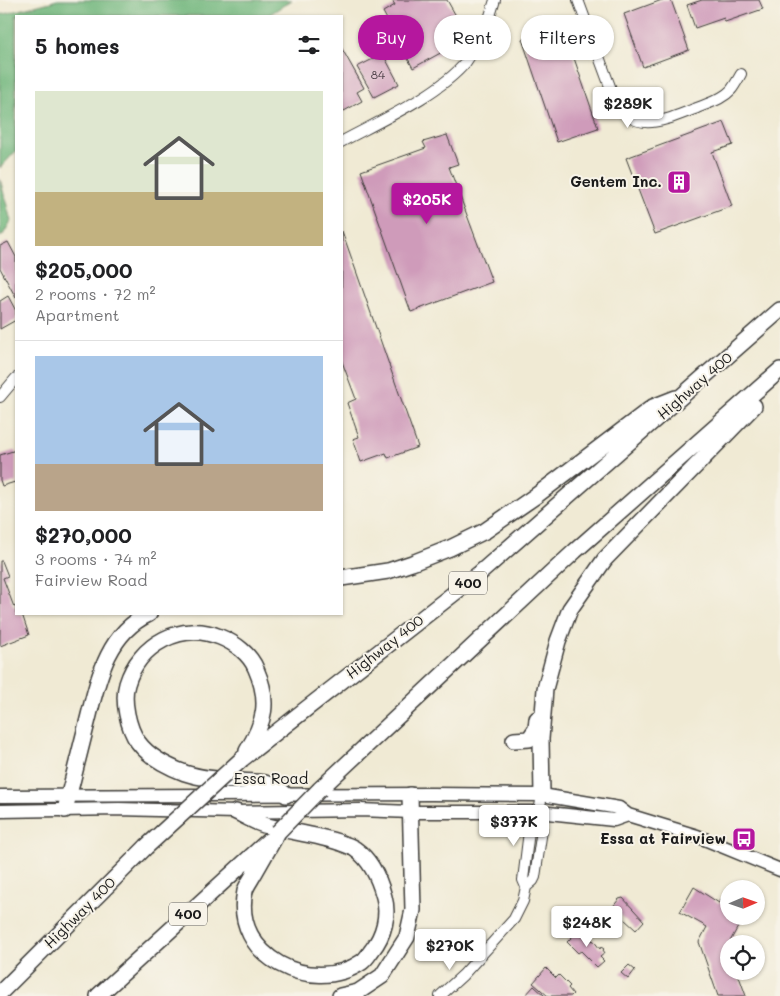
<!DOCTYPE html>
<meta charset="utf-8">
<style>
:root{--surface:#fff;--page:#f2f2f2;--text:#202124;--muted:#757577;--line:#e0e0e0;--accent:#b5179e}
body{margin:0;font-family:Mali,sans-serif;background:var(--page);color:var(--text);height:100vh;display:flex;flex-direction:column;font-size:19px;white-space:nowrap}
*{box-sizing:border-box;margin:0}
p{font-size:16px;color:var(--muted)}
.icon{flex:none;width:28px;height:28px;fill:none;stroke:currentColor;stroke-width:2;stroke-linecap:round;stroke-linejoin:round}
.map{position:relative;flex:1;overflow:hidden}
.panel{position:absolute;left:15px;top:15px;width:328px;height:600px;display:flex;flex-direction:column;background:var(--surface);border-radius:0px;box-shadow:0 1px 4px #0004}
.panel>*{flex:none}
.hud{position:absolute;left:358px;top:15px;width:348px;height:45px;display:flex;gap:10px}
.needle{width:32px;rotate:88deg}
.buttons{position:absolute;left:720px;top:880px;display:grid;gap:10px}
.buttons a{display:grid;place-items:center;width:45px;height:45px;border-radius:50%;background:var(--surface);box-shadow:0 1px 4px #0004;font-size:25px}
.price{position:absolute;translate:-50% -42px;padding:0 11px;border-radius:5px;background:#fff;color:#222;font-size:16px;line-height:32px;filter:drop-shadow(0 1px 2px #0008)}
.price::after{content:'';position:absolute;left:50%;top:30px;width:15px;height:11px;margin-left:-8px;background:inherit;clip-path:polygon(0 0,100% 0,50% 100%)}
.price.on{background:var(--accent);color:#fff}
ul{padding:0;list-style:none}
li{display:grid;align-content:center;gap:10px;height:265px;padding:0 20px}
li+li{border-top:1px solid var(--line)}
li span{display:grid;place-items:center;height:155px;border-radius:0px;color:#555}
li>.icon{margin-inline-start:auto}
span .icon{width:90px;height:90px;fill:#fffc;stroke-width:1}
li b{font-size:21px}
h2{display:flex;justify-content:space-between;align-items:center;height:60px;padding:0 20px;font-size:21px}
.chip{padding:0 18px;border-radius:22px;background:var(--surface);box-shadow:0 1px 4px #0004;font-size:18px;line-height:45px}
.chip.on{background:var(--accent);color:#fff}
.map>svg:first-child{display:block}
.forest{fill:#6fb67b;stroke:#46694c}
.building{fill:#cf9bba}
.lines{fill:none;stroke-linecap:round;stroke-linejoin:round}
.minor-casing{stroke:#3c3b38;stroke-width:12}
.major-casing{stroke:#3c3b38;stroke-width:15}
.highway-casing{stroke:#3c3b38;stroke-width:18}
.minor{stroke:#fff;stroke-width:10}
.major{stroke:#fff;stroke-width:12}
.highway{stroke:#fff;stroke-width:15}
.highway-bridge-casing{stroke:#3c3b38;stroke-width:18;stroke-linecap:butt}
.highway-bridge{stroke:#fff;stroke-width:15}
.labels{text-anchor:middle;stroke-width:4;stroke-linejoin:round;paint-order:stroke}
.number-label{font-size:12px;fill:#493c44}
.shield{fill:#f7f3e8;stroke:#5e5c59;stroke-width:1}
.shield-label{font-size:14px;font-weight:bold;fill:#1c1c1c}
.poi-label{font-size:15px;font-weight:bold;fill:#1c1c1c;stroke:#f7f3e8;text-anchor:end}
.street-label{font-size:15px;fill:#1c1c1c;stroke:#f7f3e8}
</style>
<div class="map">
<svg width="780" height="996" viewBox="0 0 780 996">
<rect width="100%" height="100%" fill="#f7f3e8"/>
<filter id="ink" filterUnits="userSpaceOnUse"><feTurbulence type="fractalNoise" baseFrequency=".02" numOctaves="2"/><feDisplacementMap in="SourceGraphic" scale="10" xChannelSelector="R" yChannelSelector="G"/><feConvolveMatrix kernelMatrix="1 2 1 2 8 2 1 2 1" color-interpolation-filters="sRGB"/></filter>
<filter id="wash" filterUnits="userSpaceOnUse"><feTurbulence type="fractalNoise" baseFrequency=".0096" numOctaves="4" result="noise"/><feDisplacementMap in="SourceGraphic" scale="20" xChannelSelector="R" yChannelSelector="G"/><feGaussianBlur stdDeviation="1.12" result="paint"/><feColorMatrix in="noise" values="0 0 0 0 0 0 0 0 0 0 0 0 0 0 0 0 0 1.4 0 .05"/><feComposite in="paint" operator="in"/></filter>
<g filter="url(#wash)">
<rect width="100%" height="100%" fill="#f0ead4"/>
<path class="forest" d="M58 0H292L267 16H16V151L0 168V15Z
M0 179 11 221 3 235 0 237Z"/>
<g id="blocks">
<path class="building" d="M392 0H447L460 23 438 35 446 50 413 68 383 12 395 5Z
M662 0H671L689 50 643 67 624 14Z
M702 0H759L763 9 725 22 724 18 695 28 687 5Z
M563 26 598 128 557 142 522 39Z
M341 47 364 88 357 92 362 101 344 111 341 107Z
M383 54 399 84 374 97 357 67Z
M724 122 733 145 712 152 732 206 655 234 626 158Z
M447 135 458 164 449 167 492 282 411 312 361 171 426 148 423 142Z
M342 231 418 447 388 458 386 453 361 462 353 439 359 437 347 403 356 399 341 359Z
M8 242 16 257V298L0 268V246Z
M8 296 16 311V320L0 329V301Z
M16 450V486L15 482 2 486 0 480V455Z
M0 561H2L8 576 3 578 14 607 16 606V614H22L29 635 0 646Z
M694 887 719 903 722 898 729 896V916H744L728 945 729 971H737L746 996H718L699 942 707 927 680 912Z
M623 898 644 921 636 930 612 908 619 899Z
M578 931 585 938 587 936 592 941 593 940 600 949 601 947 604 949 603 950 605 953 600 957 604 961 597 967 581 951 578 953 567 942Z
M629 965 635 970 628 979 621 973Z
M546 968 556 978 559 975 570 986 568 988 573 994 571 996H548L533 983Z
M534 986 545 996H525Z"/>
</g>
</g>
<g filter="url(#ink)">
<use href="#blocks" fill-opacity="0" stroke="#3c3b38" stroke-width="1"/>
<g class="lines">
<g class="minor-casing">
<path id="minor" d="M578 0 615 100C635 137 667 119 697 108 708 103 722 100 731 90 735 85 738 79 741 74
M341 142C378 122 440 94 466 62 480 43 489 22 495 0
M0 397 16 378
M526 887 533 881 535 877 542 830 539 812 542 795
M440 996 463 975 514 919 523 901 526 887 523 880 529 831 539 812"/>
</g>
<g class="major-casing">
<path id="major" d="M0 796 431 794 542 795 619 808 628 815 697 836 780 870
M0 811 119 809 236 812 360 810 411 812H539L614 820 628 815"/>
</g>
<g class="highway-casing">
<path id="highway" d="M341 578 388 571 412 563 450 548 485 531 537 495 653 407 676 398
M514 740 529 739 536 729 537 719
M247 751C265 722 270 701 256 669 250 654 235 643 220 637 182 621 139 644 127 684 122 700 128 728 138 742 149 757 169 767 185 773 208 781 240 780 265 783L277 787 286 795
M242 759 480 573 780 310
M320 789 575 551 780 370
M542 795 541 739 545 689 558 641 570 609 605 559 754 406
M65 810C72 782 79 755 86 727 97 685 105 634 149 614
M236 812C245 816 254 822 264 825 289 832 316 834 341 843 346 845 351 846 355 849 371 860 379 878 384 897 389 915 384 935 372 950 369 954 366 959 362 962 312 996 231 957 245 891 246 886 251 880 254 874 262 860 270 846 278 832
M0 993 146 847
M98 996 268 841
M340 996 358 992 382 976 407 937 413 910 410 795"/>
</g>
<use href="#minor" class="minor"/>
<use href="#major" class="major"/>
<use href="#highway" class="highway"/>
<g class="highway-bridge-casing">
<path id="highway-bridge" d="M278 832 320 789
M146 847 242 759"/>
</g>
<use href="#highway-bridge" class="highway-bridge"/>
</g>
</g>
<defs>
<g id="building-square" transform="scale(1.25)"><rect x="-9" y="-9" width="18" height="18" rx="4" fill="#b5179e" stroke="#f7f3e8"/><path d="M-4-6H4V6H1V3H-1V6H-4ZM-2.5-4.3h1.7v1.8h-1.7ZM.8-4.3h1.7v1.8H.8ZM-2.5-1h1.7V.8h-1.7ZM.8-1h1.7V.8H.8Z" fill="#fff"/></g>
<g id="bus-square" transform="scale(1.25)"><rect x="-9" y="-9" width="18" height="18" rx="4" fill="#b5179e" stroke="#f7f3e8"/><path d="M-5-6H5V4H4V6H2V4H-2V6H-4V4H-5ZM-3.5-4V0h7V-4ZM-3.5 1.2v1.5H-2V1.2ZM2 1.2v1.5H3.5V1.2Z" fill="#fff"/></g>
</defs>
<g fill-rule="evenodd">
<use href="#building-square" x="679" y="182"/>
<use href="#bus-square" x="744" y="839"/>
</g>
<g class="labels">
<g class="number-label">
<text x="378" y="79">84</text>
</g>
<g class="shield">
<rect x="449" y="571.5" width="38" height="23" rx="4"/>
<rect x="169" y="902.5" width="38" height="23" rx="4"/>
</g>
<g class="shield-label">
<text x="468" y="588">400</text>
<text x="188" y="919">400</text>
</g>
<g class="poi-label">
<text x="662" y="187">Gentem Inc.</text>
<text x="726" y="844">Essa at Fairview</text>
</g>
<g class="street-label">
<text transform="translate(695 386) rotate(-41)" y="5">Highway 400</text>
<text transform="translate(385 647) rotate(-38)" y="5">Highway 400</text>
<text x="271" y="784">Essa Road</text>
<text transform="translate(80 913) rotate(-45)" y="5">Highway 400</text>
</g>
</g>
</svg>
<div class="buttons">
<a><svg class="needle" viewBox="-14 -14 28 28"><path d="M0-13l5 13h-10z" fill="#e53935"/><path d="M0 13l5-13h-10z" fill="#757577"/></svg></a>
<a><svg class="icon" aria-label="locate" viewBox="0 0 24 24"><circle cx="12" cy="12" r="6"/><path d="M12 2v4M12 18v4M2 12h4M18 12h4"/></svg></a>
</div>
<b class="price" style="left:628px;top:129px">$289K</b>
<b class="price on" style="left:427px;top:225px">$205K</b>
<b class="price" style="left:514px;top:847px">$377K</b>
<b class="price" style="left:587px;top:948px">$248K</b>
<b class="price" style="left:450px;top:971px">$270K</b>
<div class="hud">
<a class="chip on">Buy</a>
<a class="chip">Rent</a>
<a class="chip">Filters</a>
</div>
<section class="panel">
<h2>5 homes<svg class="icon" aria-label="filters" viewBox="0 0 24 24"><path d="M4 7h16M4 17h16"/><circle cx="9" cy="7" r="2"/><circle cx="15" cy="17" r="2"/></svg></h2>
<ul>
<li><span style="background:linear-gradient(#dfe7d0 65%,#c2b280 0)"><svg class="icon" aria-label="home" viewBox="0 0 24 24"><path d="M3 11l9-7 9 7M6 9v11h12V9"/></svg></span><div><b>$205,000</b><p>2 rooms · 72 m²</p><p>Apartment</p></div></li>
<li><span style="background:linear-gradient(#a9c7e8 70%,#b9a48a 0)"><svg class="icon" aria-label="home" viewBox="0 0 24 24"><path d="M3 11l9-7 9 7M6 9v11h12V9"/></svg></span><div><b>$270,000</b><p>3 rooms · 74 m²</p><p>Fairview Road</p></div></li>
</ul>
</section>
</div>
